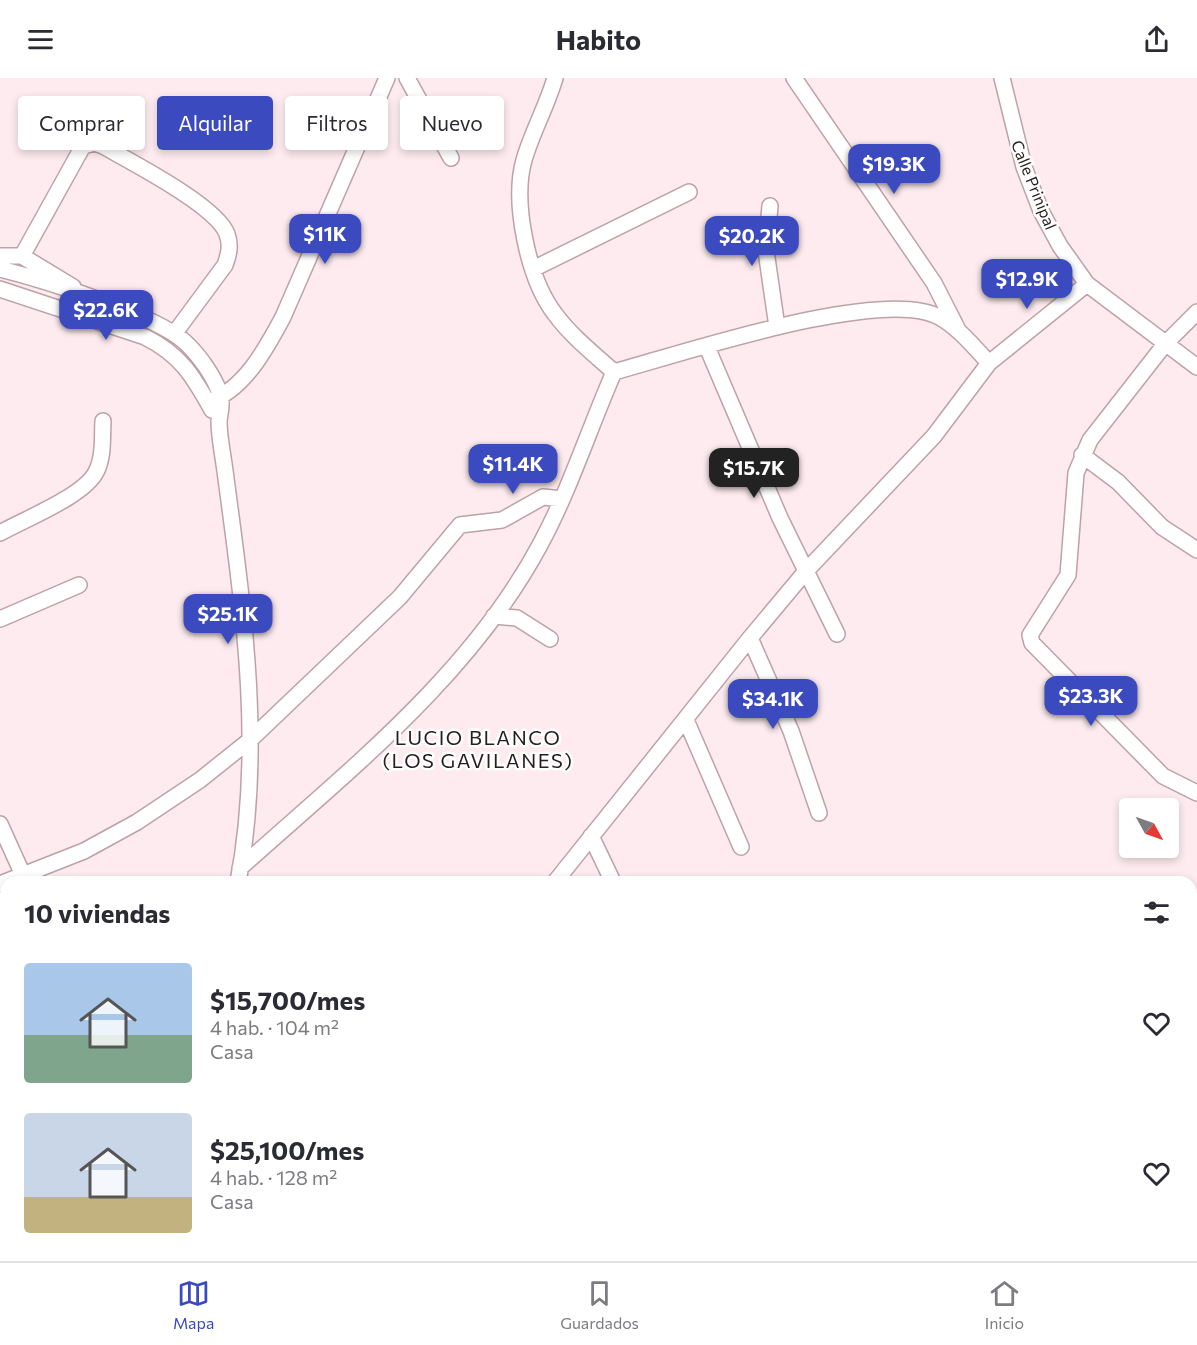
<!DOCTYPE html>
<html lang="es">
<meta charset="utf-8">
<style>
:root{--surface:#fff;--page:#f2f2f3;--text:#2b2b33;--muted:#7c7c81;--line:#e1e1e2;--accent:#3b4abe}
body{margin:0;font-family:Commissioner,sans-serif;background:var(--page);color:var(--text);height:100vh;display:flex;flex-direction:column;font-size:22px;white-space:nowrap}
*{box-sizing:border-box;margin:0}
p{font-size:20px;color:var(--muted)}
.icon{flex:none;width:33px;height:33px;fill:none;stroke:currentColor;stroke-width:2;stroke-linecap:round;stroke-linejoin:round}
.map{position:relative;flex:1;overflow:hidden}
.sheet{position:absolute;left:0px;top:798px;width:1197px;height:386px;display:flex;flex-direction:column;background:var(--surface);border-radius:18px 18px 0 0;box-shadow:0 3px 9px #0003}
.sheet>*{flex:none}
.guide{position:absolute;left:18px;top:18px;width:600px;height:54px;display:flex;gap:12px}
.needle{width:39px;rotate:130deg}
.fabs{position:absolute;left:1119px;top:720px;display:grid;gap:12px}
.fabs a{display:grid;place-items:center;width:60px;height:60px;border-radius:6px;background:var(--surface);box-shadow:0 3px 9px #0003;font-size:30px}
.price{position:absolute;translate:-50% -51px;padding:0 14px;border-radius:12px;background:var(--accent);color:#fff;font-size:20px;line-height:39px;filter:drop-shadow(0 2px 3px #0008)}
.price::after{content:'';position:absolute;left:50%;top:36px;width:18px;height:14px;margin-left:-9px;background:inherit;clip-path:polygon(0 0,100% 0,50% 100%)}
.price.current{background:#222;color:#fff}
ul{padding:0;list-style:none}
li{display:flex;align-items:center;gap:18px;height:150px;padding:0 24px}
li span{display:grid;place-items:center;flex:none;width:168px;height:120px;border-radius:6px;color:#555}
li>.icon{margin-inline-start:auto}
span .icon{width:72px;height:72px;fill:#fffc;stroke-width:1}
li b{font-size:26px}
h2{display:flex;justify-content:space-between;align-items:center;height:72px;padding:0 24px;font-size:26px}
.pill{padding:0 21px;border-radius:6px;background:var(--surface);box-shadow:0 3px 9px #0003;font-size:21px;line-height:54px}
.pill.current{background:var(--accent);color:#fff}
header{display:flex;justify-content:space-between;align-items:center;height:78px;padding:0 24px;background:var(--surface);font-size:27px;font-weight:700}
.tabs{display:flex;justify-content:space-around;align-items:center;height:84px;border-top:2px solid var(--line);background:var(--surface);font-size:16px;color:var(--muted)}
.tabs a{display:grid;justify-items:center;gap:3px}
.tabs .current{color:var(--accent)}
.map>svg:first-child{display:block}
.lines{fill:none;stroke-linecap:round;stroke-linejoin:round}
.minor-casing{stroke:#bda2a8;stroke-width:18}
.minor{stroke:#fff;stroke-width:15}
.labels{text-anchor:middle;stroke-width:5;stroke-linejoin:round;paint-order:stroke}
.street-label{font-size:16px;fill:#281e20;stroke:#fefefe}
.quarter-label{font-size:20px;letter-spacing:1.5px;fill:#281e20;stroke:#fefefe}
</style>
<header><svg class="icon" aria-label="menu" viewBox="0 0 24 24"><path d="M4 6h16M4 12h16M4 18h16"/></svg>Habito<svg class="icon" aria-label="share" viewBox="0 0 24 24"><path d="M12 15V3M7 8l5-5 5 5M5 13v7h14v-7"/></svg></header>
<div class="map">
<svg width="1197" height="1183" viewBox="0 0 1197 1183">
<rect width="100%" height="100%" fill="#fdebef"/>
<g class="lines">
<g class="minor-casing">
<path id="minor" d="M407 0 451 80
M555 0C547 28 532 54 524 82 512 124 528 201 555 236 571 258 594 276 614 294
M794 0 934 205 958 252
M1002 0 1024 89 1041 133 1060 168 1087 206 1197 289
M770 128 766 173 777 249
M0 178H22L83 68 95 65 103 68C131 84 217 128 227 156 231 167 229 176 225 187L174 256
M22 178 73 209
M0 191C41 201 156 237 185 264 199 277 214 298 220 316 223 324 220 335 219 343 219 359 223 377 225 393 243 528 264 669 238 804
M533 191 689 114
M0 211 145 259C181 277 193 298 212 332
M1197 234 1165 266 1090 362 1076 395 1068 497 1030 557 1032 565 1163 698 1197 715
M707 269 780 440 837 556
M614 294C680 276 883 208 939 239 959 250 974 269 989 285
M208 324C244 312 266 271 283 239L387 0
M1082 377 1118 404 1162 449 1197 472
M0 455C25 441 84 418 96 394 104 379 102 360 103 343
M494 538 517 540 550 561
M0 541 79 507
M750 560 791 653 819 735
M686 642 741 769
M0 746 23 797V804
M591 758 613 804
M240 790C349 692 471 597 541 465 570 411 589 351 614 294
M555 804 750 560 806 493 934 358 989 285 1087 206
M0 806 84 773 137 744 200 702 250 662 400 519 460 447 502 442 543 419 562 421
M1191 1073 1197 1076
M303 1178 305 1183
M511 1178 513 1183
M21 1183 23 1178"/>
</g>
<use href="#minor" class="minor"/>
</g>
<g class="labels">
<g class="street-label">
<text transform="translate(1034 107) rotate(68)" y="6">Calle Prinipal</text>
</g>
<g class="quarter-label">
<text x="478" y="667">LUCIO BLANCO<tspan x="478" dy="23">(LOS GAVILANES)</tspan></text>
</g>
</g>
</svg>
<div class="fabs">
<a><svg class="needle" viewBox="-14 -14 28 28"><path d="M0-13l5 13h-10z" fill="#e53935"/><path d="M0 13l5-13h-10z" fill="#7c7c81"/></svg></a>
</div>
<b class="price" style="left:894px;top:117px">$19.3K</b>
<b class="price" style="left:325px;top:187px">$11K</b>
<b class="price" style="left:752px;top:189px">$20.2K</b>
<b class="price" style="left:1027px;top:232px">$12.9K</b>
<b class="price" style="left:106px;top:263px">$22.6K</b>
<b class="price" style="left:513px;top:417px">$11.4K</b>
<b class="price current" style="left:754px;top:421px">$15.7K</b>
<b class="price" style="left:228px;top:567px">$25.1K</b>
<b class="price" style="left:1091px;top:649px">$23.3K</b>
<b class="price" style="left:773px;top:652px">$34.1K</b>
<div class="guide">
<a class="pill">Comprar</a>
<a class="pill current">Alquilar</a>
<a class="pill">Filtros</a>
<a class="pill">Nuevo</a>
</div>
<section class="sheet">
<h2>10 viviendas<svg class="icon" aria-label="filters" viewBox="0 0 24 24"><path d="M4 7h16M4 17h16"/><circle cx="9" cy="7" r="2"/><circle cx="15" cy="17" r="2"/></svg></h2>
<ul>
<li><span style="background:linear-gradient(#a9c7e8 60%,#7fa58c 0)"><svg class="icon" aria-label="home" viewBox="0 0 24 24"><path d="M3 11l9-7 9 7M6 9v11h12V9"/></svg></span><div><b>$15,700/mes</b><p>4 hab. · 104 m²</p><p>Casa</p></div><svg class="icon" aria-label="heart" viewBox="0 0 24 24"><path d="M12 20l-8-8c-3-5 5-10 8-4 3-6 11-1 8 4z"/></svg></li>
<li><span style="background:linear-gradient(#c9d6e8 70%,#c2b280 0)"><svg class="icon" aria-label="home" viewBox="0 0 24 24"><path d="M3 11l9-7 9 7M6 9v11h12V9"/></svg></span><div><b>$25,100/mes</b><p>4 hab. · 128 m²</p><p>Casa</p></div><svg class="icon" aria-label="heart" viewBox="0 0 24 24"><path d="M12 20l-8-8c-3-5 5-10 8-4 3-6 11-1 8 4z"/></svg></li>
</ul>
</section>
</div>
<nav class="tabs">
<a class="current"><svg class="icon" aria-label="map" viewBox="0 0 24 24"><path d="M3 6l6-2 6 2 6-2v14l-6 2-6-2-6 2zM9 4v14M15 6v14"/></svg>Mapa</a>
<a><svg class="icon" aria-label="saved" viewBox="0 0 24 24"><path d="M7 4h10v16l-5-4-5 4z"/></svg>Guardados</a>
<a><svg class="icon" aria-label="home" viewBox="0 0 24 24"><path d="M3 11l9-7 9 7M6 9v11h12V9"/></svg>Inicio</a>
</nav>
